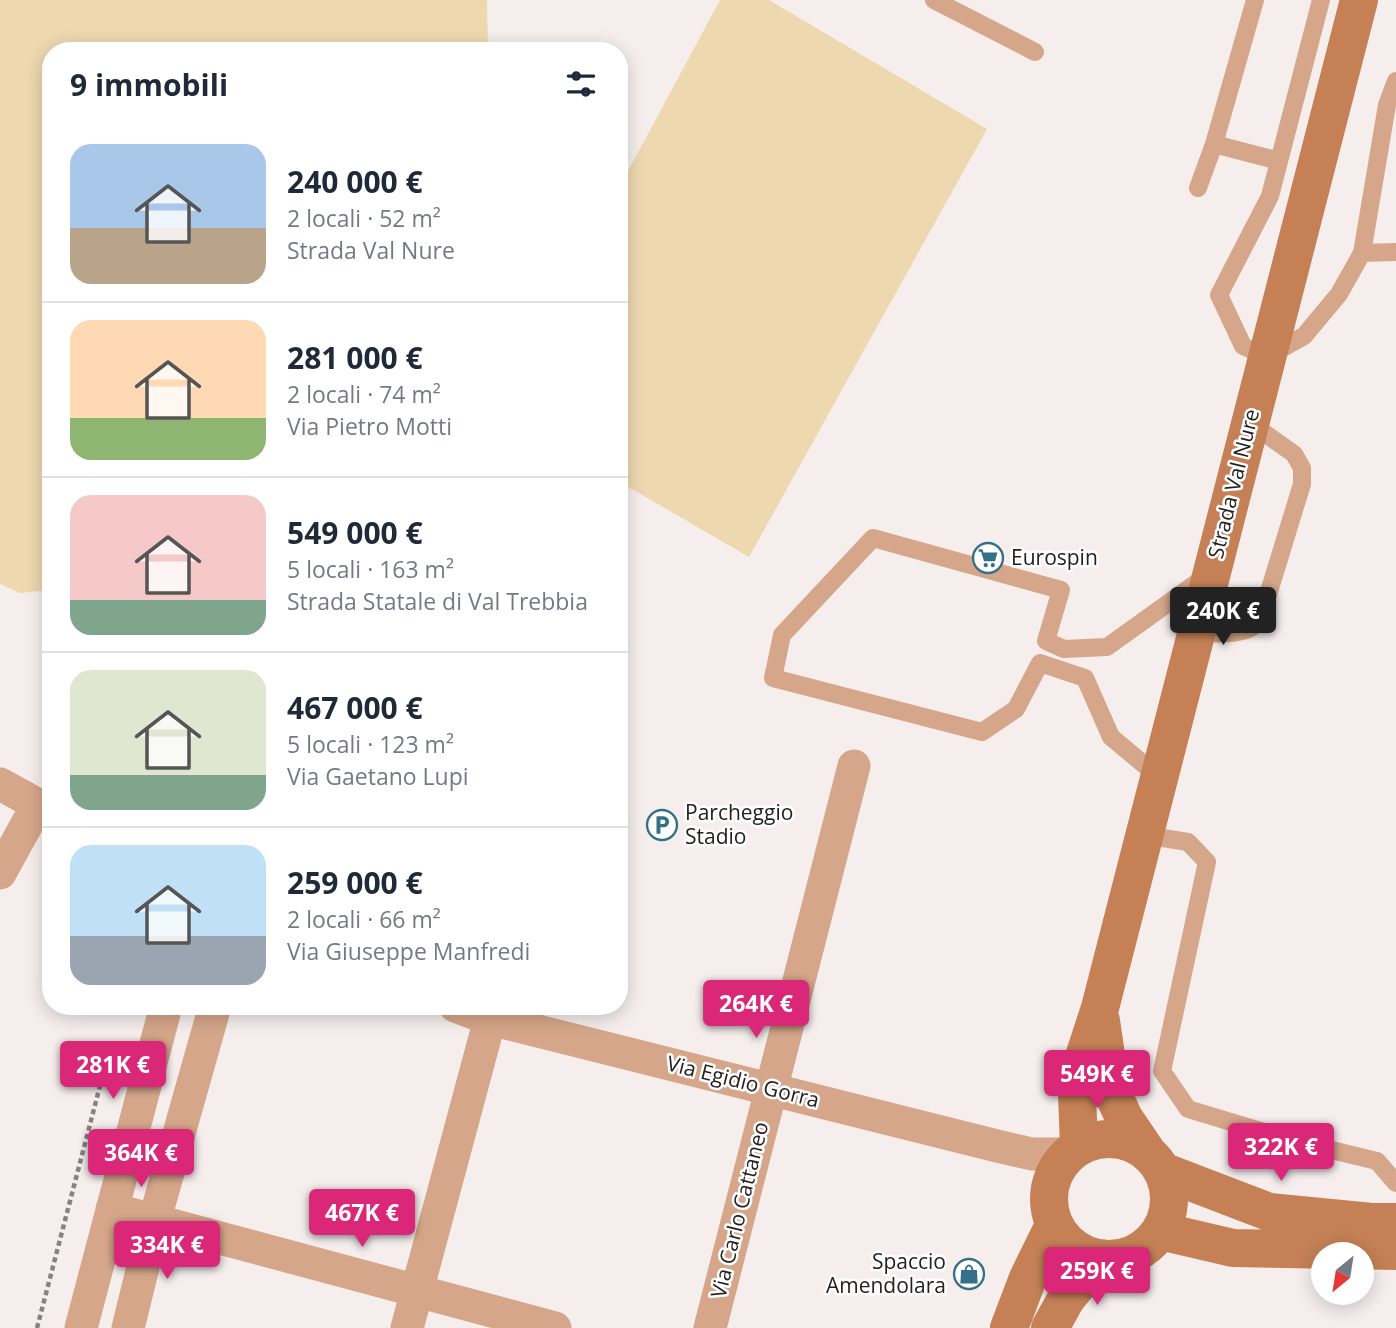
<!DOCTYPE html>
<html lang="it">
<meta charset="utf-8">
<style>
:root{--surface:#fff;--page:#f2f2f3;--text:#1f2937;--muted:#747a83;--line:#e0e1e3;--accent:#db2777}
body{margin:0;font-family:"Open Sans",sans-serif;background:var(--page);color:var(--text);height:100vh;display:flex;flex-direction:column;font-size:26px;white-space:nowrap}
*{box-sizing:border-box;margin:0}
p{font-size:23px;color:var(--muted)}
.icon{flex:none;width:38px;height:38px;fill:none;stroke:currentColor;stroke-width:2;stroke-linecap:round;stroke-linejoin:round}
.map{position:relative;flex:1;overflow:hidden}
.panel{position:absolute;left:42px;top:42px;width:586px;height:973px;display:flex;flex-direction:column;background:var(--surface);border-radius:28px;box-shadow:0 4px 18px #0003}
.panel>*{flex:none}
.needle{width:46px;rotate:210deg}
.buttons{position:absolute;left:1311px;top:1242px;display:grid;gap:14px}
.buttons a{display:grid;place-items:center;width:63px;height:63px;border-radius:50%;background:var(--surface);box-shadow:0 4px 18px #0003;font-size:35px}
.price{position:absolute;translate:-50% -60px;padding:0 16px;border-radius:7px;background:var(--accent);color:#fff;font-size:23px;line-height:46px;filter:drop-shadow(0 2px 4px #0008)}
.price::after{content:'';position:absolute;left:50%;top:42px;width:21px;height:16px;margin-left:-10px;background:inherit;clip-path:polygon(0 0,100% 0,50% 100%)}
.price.active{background:#222;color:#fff}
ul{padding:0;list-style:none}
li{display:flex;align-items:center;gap:21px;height:175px;padding:0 28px}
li+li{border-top:2px solid var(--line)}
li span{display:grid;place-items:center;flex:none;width:196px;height:140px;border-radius:21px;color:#555}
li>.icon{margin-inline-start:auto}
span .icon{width:84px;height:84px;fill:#fffc;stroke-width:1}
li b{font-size:30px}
h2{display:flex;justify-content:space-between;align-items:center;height:84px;padding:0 28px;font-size:30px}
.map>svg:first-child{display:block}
.green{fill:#edd8b0}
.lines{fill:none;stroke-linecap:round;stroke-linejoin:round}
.path{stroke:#868281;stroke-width:4.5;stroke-dasharray:5 3.5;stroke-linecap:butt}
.service{stroke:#d5a68a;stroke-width:18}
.minor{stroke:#d5a68a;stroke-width:33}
.secondary{stroke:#c58056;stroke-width:38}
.labels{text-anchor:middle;stroke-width:5;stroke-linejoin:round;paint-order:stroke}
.street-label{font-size:21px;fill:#242121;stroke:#fff}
.poi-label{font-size:21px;fill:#242121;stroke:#fff;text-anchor:start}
</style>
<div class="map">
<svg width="1396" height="1328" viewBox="0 0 1396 1328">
<rect width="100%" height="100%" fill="#f5eeed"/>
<path class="green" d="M0 0H487L488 51H51V590L20 593 0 584Z
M720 0H769L987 129 749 557 620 482V186Z"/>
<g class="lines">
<path class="path" d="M37 1328 107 1059 122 1050"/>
<path class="service" d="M934 0 1035 52
M1255 0 1214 144 1279 161
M1321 0 1270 196 1219 295 1243 346 1266 357 1304 336 1339 294 1362 253 1387 105 1396 81
M1198 188 1214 144
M1362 253 1396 252
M1196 633C1217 633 1246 637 1260 621L1302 484V468L1294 454 1250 423
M1159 777 1111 737 1085 678 1040 663 1016 709 982 732 773 678 782 635 873 538 1061 590 1046 641 1064 649 1107 647 1206 576
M1144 835 1188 842 1207 862 1162 1071 1188 1109 1290 1140 1377 1161 1396 1183"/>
<path class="minor" d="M0 784 51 812
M0 873 38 804
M455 1006 490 1019 997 1146 1032 1154H1068
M112 1209 555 1328
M81 1328 166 1006
M128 1328 154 1222 215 1006
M407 1328 490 1019
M710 1328 854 766"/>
<path class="secondary" d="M1101 1021 1111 1089 1124 1118 1147 1152
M1049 1199a60 60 0 1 1 120 0a60 60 0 1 1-120 0Z
M1079 1146 1077 1095 1084 1057 1100 1008 1359 0
M1162 1171 1269 1212 1372 1222H1396
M1160 1231 1233 1248 1396 1251
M1009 1328 1028 1278 1054 1225
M1050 1328 1066 1299 1099 1258"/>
</g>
<defs>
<g id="supermarket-ring" transform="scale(1.575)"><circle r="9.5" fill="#fff" stroke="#357088" stroke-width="1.5"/><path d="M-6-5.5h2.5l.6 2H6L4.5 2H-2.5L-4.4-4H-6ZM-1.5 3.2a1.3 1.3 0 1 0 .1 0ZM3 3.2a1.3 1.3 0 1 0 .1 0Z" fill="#357088"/></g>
<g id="parking-ring" transform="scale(1.575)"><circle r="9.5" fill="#fff" stroke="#357088" stroke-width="1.5"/><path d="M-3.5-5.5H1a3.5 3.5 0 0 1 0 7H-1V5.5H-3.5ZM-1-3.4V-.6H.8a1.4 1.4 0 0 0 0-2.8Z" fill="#357088"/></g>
<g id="shop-ring" transform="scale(1.575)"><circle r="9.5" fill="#fff" stroke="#357088" stroke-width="1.5"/><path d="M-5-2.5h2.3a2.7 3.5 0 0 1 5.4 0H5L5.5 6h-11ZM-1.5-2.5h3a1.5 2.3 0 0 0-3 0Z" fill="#357088"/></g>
</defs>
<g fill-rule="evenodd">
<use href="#supermarket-ring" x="988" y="558"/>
<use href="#parking-ring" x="662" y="825"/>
<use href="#shop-ring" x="969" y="1274"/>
</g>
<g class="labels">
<g class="street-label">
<text transform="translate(1234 484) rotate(-76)" y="7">Strada Val Nure</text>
<text transform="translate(743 1082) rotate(14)" y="7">Via Egidio Gorra</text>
<text transform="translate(740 1210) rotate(-76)" y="7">Via Carlo Cattaneo</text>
</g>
<g class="poi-label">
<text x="1011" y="565">Eurospin</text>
<text x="685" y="820">Parcheggio<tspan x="685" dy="24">Stadio</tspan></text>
<text x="946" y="1269" text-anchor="end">Spaccio<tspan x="946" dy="24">Amendolara</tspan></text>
</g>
</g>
</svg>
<div class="buttons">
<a><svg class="needle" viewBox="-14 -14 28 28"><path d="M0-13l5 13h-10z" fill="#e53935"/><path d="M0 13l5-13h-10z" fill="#747a83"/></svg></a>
</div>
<b class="price active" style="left:1223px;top:647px">240K €</b>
<b class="price" style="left:756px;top:1040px">264K €</b>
<b class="price" style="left:113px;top:1101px">281K €</b>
<b class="price" style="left:1097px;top:1110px">549K €</b>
<b class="price" style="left:1281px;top:1183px">322K €</b>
<b class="price" style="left:141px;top:1189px">364K €</b>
<b class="price" style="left:362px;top:1249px">467K €</b>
<b class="price" style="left:167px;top:1281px">334K €</b>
<b class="price" style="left:1097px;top:1307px">259K €</b>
<section class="panel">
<h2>9 immobili<svg class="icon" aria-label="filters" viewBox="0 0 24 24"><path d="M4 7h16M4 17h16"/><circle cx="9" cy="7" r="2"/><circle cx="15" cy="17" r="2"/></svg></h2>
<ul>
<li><span style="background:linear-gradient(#a9c7e8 60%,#b9a48a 0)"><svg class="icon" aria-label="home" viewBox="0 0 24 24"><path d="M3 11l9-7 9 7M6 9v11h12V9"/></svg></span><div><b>240 000 €</b><p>2 locali · 52 m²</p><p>Strada Val Nure</p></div></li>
<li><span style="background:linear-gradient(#ffd9b3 70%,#8fb573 0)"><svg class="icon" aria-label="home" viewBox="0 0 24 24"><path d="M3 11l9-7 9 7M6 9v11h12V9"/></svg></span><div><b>281 000 €</b><p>2 locali · 74 m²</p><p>Via Pietro Motti</p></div></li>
<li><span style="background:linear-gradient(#f6c9c9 75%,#7fa58c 0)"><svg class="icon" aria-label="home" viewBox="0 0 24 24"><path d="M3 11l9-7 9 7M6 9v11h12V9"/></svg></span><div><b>549 000 €</b><p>5 locali · 163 m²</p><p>Strada Statale di Val Trebbia</p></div></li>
<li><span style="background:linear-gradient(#dfe7d0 75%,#7fa58c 0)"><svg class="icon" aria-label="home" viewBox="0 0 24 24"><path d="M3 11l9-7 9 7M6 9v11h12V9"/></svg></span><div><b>467 000 €</b><p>5 locali · 123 m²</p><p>Via Gaetano Lupi</p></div></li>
<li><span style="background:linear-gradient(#bfe0f5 65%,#9aa5b1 0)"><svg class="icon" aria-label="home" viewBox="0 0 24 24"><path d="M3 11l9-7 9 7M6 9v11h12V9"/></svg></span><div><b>259 000 €</b><p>2 locali · 66 m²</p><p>Via Giuseppe Manfredi</p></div></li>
</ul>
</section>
</div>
